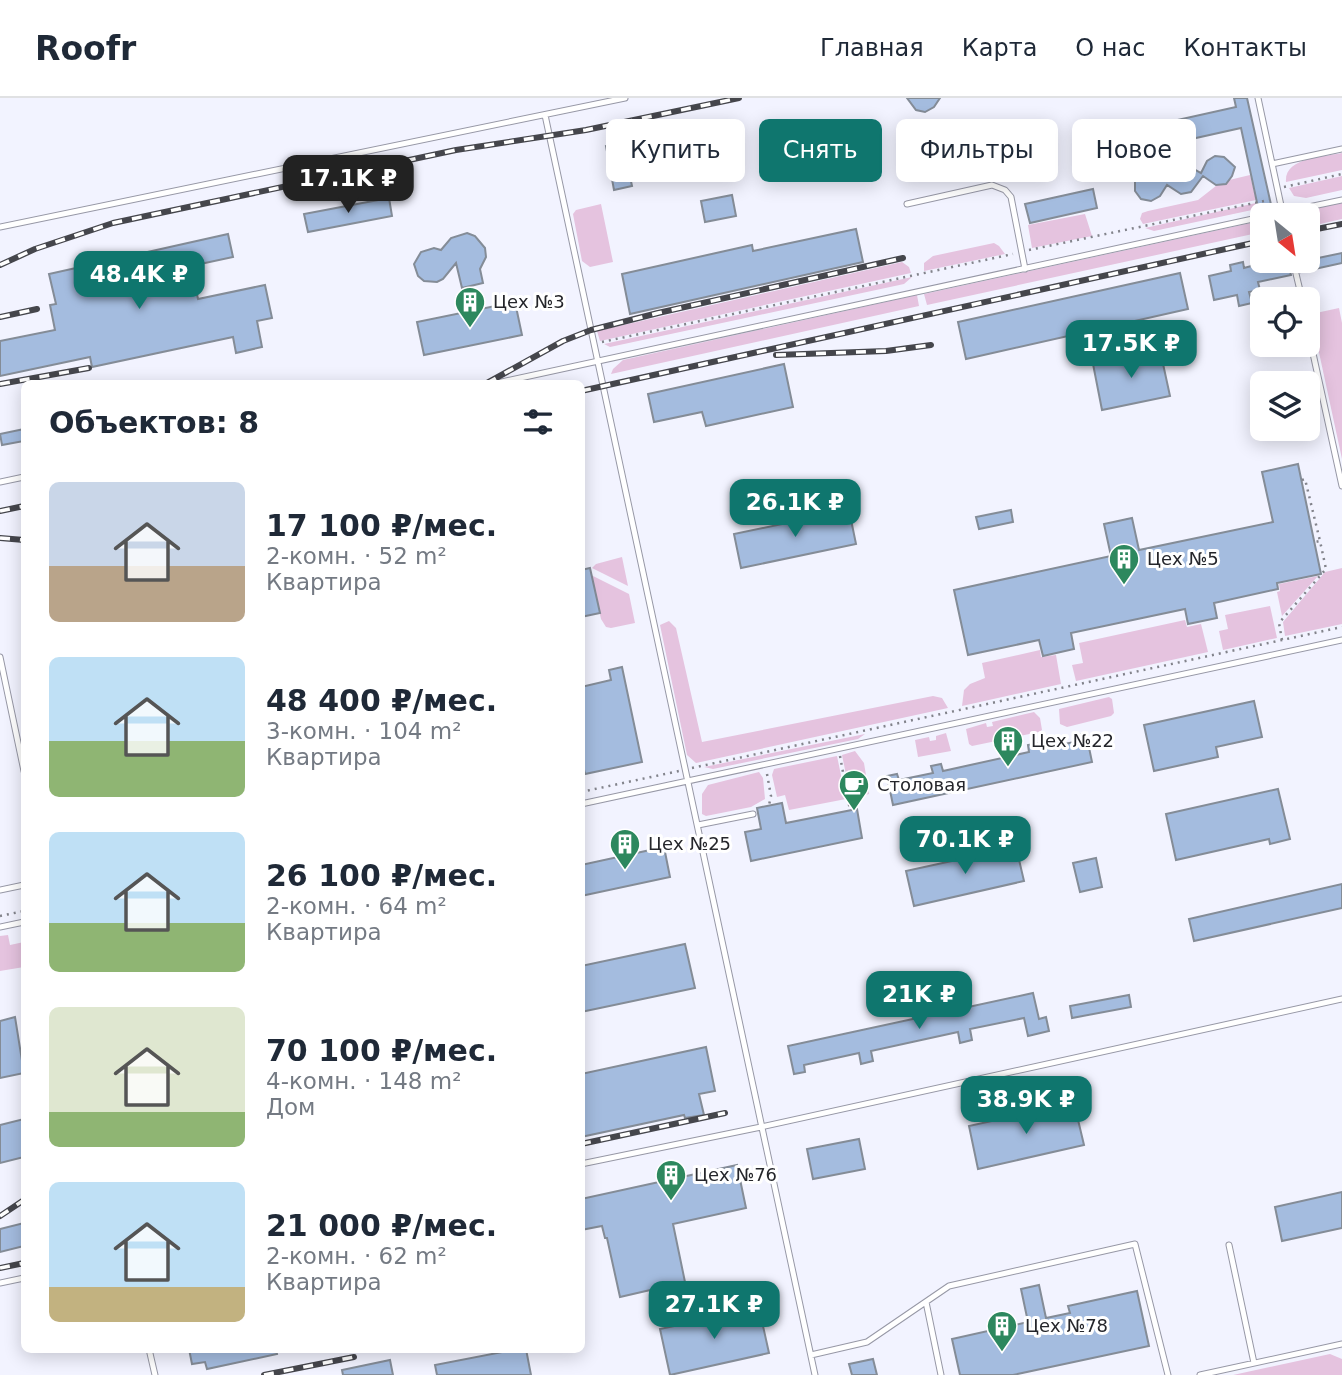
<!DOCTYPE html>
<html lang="ru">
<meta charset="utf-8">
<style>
:root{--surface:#fff;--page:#f6f6f7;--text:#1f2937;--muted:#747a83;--line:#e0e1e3;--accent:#0f766e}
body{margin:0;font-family:"DejaVu Sans",sans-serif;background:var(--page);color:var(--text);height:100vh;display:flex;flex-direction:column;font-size:26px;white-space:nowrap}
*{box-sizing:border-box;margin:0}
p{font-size:23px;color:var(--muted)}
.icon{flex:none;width:38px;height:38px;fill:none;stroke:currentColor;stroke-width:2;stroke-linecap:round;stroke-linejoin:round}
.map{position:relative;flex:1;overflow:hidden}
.details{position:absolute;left:21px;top:282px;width:564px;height:973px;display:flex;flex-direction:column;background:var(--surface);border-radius:10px;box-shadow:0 4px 18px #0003}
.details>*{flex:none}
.guide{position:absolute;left:606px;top:21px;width:630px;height:63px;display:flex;gap:14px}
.needle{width:46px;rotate:150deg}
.fabs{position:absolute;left:1250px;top:105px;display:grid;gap:14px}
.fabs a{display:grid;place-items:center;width:70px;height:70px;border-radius:10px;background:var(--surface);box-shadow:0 4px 18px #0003;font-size:35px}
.price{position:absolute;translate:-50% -60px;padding:0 16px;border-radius:14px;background:var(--accent);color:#fff;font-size:23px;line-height:46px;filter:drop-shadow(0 2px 4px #0008)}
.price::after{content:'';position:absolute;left:50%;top:42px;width:21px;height:16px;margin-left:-10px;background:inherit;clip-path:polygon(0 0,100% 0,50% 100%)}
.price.current{background:#222;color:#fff}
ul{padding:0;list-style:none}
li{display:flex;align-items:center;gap:21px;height:175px;padding:0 28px}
li span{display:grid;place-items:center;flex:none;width:196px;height:140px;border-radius:10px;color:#555}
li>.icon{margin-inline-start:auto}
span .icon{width:84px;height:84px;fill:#fffc;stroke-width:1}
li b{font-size:30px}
h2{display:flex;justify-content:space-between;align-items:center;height:84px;padding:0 28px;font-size:30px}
.chip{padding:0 24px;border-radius:10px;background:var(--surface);box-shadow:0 4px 18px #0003;font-size:24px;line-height:63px}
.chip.current{background:var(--accent);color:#fff}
header{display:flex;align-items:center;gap:42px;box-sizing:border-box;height:98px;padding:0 35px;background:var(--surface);border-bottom:2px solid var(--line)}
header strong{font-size:33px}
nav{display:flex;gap:38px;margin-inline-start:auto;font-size:24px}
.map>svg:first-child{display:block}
.green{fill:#e5c3df}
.building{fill:#a4bcdf;stroke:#848c97;stroke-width:2}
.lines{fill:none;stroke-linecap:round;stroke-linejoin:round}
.service-casing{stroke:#9798a6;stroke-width:7}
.path{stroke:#82838b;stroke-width:2.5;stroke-dasharray:2 5;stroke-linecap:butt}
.service{stroke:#fff;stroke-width:5}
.rail-casing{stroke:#45464c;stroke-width:6}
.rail{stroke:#fff;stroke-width:3.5;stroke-dasharray:10;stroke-linecap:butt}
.labels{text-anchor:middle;stroke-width:6;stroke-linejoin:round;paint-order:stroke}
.poi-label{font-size:18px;fill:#25262b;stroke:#fff;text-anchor:start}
</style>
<header>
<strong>Roofr</strong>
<nav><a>Главная</a><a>Карта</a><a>О нас</a><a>Контакты</a></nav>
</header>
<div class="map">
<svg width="1342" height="1277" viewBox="0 0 1342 1277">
<rect width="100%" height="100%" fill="#f2f3ff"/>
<path class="green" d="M1342 55V72L1286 84C1284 59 1324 59 1342 55Z
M1250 77 1256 102 1143 126 1140 121 1142 115 1148 113 1198 102 1221 84Z
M1342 78V92L1306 100 1294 98 1289 90Z
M1256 105 1257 108 1252 112 1154 133 1145 130Z
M1342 105V121L1307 129V117H1304C1314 108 1329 107 1342 105Z
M601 106 613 164 590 169 582 163 573 116 576 112Z
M1085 116 1092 138 1032 150 1028 127Z
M1260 123 1262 134 927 207 924 196Z
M994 145 999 148 1005 156 924 173V165L933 158Z
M902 164 909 169 911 175 600 243 597 233Z
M912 179 904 186 610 249 604 246Z
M917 197 919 208 611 276 613 271 623 262Z
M1339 210 1342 225V361L1312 222 1316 215Z
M622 459 628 488 592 470 596 466Z
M1342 470V526L1285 538 1283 524 1325 474Z
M591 477 629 496 635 525 611 530 606 529 601 521Z
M1318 478 1282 518 1277 494 1280 493 1279 486Z
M1270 508 1277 540 1223 552 1219 533 1228 531 1225 517Z
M1185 522 1187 529 1201 526 1208 554 1076 583 1072 567 1083 565 1079 545Z
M669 523 676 530 702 644 933 598 942 600 948 610 696 665 687 657 660 527Z
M1040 552 1041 559 1056 557 1061 586 962 608 964 592 970 586 985 580 982 565Z
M1109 599 1112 601 1114 615 1111 618 1067 629 1060 626 1059 611Z
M1034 614 1040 620 1042 632 1039 634 972 648 969 646 966 631 986 625 987 629 993 628 992 624Z
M946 635 951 653 918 659 915 642 929 639 930 643 936 642V638Z
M865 636 858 641 713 671 704 669Z
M855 653 864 665 869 696 851 701 842 657Z
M837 658 846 701 789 712 785 697 777 699 772 677 774 671Z
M759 674 763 680 765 701 751 709 706 718 702 716V696L708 687Z
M8 837 10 847 24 844V869L0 873V838Z
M1330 1256 1342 1261V1277H1233Z"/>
<path class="building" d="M907 0H940L934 9 925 14 916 12Z
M1234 0H1247L1272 111 1265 115 1259 114 1241 30 1142 52 1137 31 1236 9Z
M623 45 632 88 614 92 606 48Z
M1215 58 1224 59 1235 69 1232 78 1226 86 1216 87 1203 78 1191 94 1181 96 1167 87 1160 98 1151 103 1141 101 1135 93V83L1141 76 1154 74 1167 82 1175 68 1185 66 1201 75 1207 63Z
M1093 91 1097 110 1030 125 1025 106Z
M732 97 736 118 705 124 701 103Z
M389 100 392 118 308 134 304 116Z
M856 131 863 164 630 216 622 176 752 147 753 153Z
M467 135 475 138 485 150 486 159 480 171 483 185 462 190 456 165 443 181 437 184 424 183 418 178 414 166 421 154 434 150 441 152 451 140Z
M228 136 233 159 191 168 198 201 265 187 272 220 257 223 262 249 236 255 233 239 92 269 90 259 0 278V243L55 232 50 207 56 206 49 176Z
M1342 155V165L1301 174 1299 164Z
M1270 163H1283L1284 167 1288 166 1291 177 1258 184 1260 192 1249 194 1252 205 1239 208 1237 197 1214 202 1209 178 1231 173 1230 167 1243 164 1244 170Z
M1180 175 1188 211 966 261 958 224Z
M515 204 522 237 424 257 417 224Z
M1160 252 1170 298 1102 312 1093 266Z
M784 266 793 309 706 328 702 314 654 324 648 296Z
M24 331V343L2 347 0 336Z
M1298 366 1321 476 1277 485 1278 491 1214 505 1217 520 1188 526 1185 511 1071 535 1074 551 1043 558 1039 542 968 557 954 492 1111 458 1104 426 1132 420 1139 452 1273 424 1262 374Z
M849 412 856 446 741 470 734 436Z
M1011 412 1013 424 979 431 976 419Z
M590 470 600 515 581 519V472Z
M622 569 642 664 585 676 581 658V589L611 582 609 572Z
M1254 603 1262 639 1216 649 1218 659 1154 673 1144 627Z
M1086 635 1092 664 893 707 887 678 897 676 899 682 933 675 931 668 941 666 943 673 1029 654 1028 647 1039 645 1041 651 1074 644 1073 638Z
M1278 691 1290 741 1270 746 1269 741 1176 762 1166 716Z
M782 705 786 725 857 711 862 740 751 763 745 734 761 731 757 710Z
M664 749 670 779 581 798V767Z
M1016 749 1024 783 914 808 906 773Z
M1096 760 1102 789 1080 794 1073 765Z
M1342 786V810L1194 843 1189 821Z
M685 846 695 890 581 914V868Z
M1033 895 1039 921 1046 919 1049 933 1028 938 1024 920 970 931 972 942 960 945 958 934 871 953 873 963 861 966 859 955 804 967 805 974 794 976 788 948Z
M1129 897 1131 909 1072 920 1070 908Z
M15 919 24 975 0 980V923Z
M706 949 715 993 699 996 704 1017 685 1020 684 1017 581 1039V976Z
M1074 1005 1084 1047 978 1071 969 1028Z
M24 1021V1059L0 1065V1027Z
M859 1041 865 1071 813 1081 807 1051Z
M737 1067 746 1110 673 1126 685 1184 620 1199 607 1140H605L602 1128 581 1132V1101Z
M1342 1094V1130L1282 1143 1275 1109Z
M24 1125V1148L0 1154V1131Z
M1039 1187 1046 1220 1070 1215 1068 1208 1137 1193 1149 1248 1013 1277H960L952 1241 1028 1224 1021 1191Z
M759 1210 769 1255 670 1277 660 1231Z
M189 1251H276L277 1256 207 1271 205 1264 192 1266Z
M518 1251H526L531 1277H437L435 1267Z
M873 1261 877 1277H852L849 1266Z
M390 1262 393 1277H343L342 1272Z"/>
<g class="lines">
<g class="service-casing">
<path id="service" d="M1258 0 1283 117
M545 17 815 1277
M1272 66 1342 51
M907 106 992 87 1005 92 1011 99 1025 171
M1270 117 1342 102
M0 129 625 0
M1293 163 1302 201
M1307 228 1342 388
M497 285 1262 119
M0 384 24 379
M0 559 24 673
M581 706 1342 542
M698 727 753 716
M0 792 24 787
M0 829 24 824
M581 1066 761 1029 1342 901
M1229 1147 1254 1265
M0 1185 24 1180
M926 1204 941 1277
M149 1251 155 1277
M811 1257 867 1244 949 1188 1135 1146 1168 1277
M1200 1277 1342 1246"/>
</g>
<path class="path" d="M1284 89 1342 76
M1029 152 1269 102
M602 244 1013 156
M1302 382 1305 381 1320 443
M1282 542 1279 525 1326 471 1320 443 1315 444
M840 658 850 712
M692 670 1342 529
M767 676 771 698 769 707
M581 694 679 673
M0 818 24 813"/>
<use href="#service" class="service"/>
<g class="rail-casing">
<path id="rail" d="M1307 133 1342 126
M0 167 35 151 113 125 456 52 586 32 739 0
M0 219 37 211
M776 257 886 253 931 247
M487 285 563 243 591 232 658 215 903 160
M0 286 89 270
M581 293 1262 143
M0 413 24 408
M0 440 24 442
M581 1046 725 1015
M0 1118 24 1102
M0 1170 24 1165
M264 1277 354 1259"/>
</g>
<use href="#rail" class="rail"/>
</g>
<defs>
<g id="building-pin" transform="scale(1.575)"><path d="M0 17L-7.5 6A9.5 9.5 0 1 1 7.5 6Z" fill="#2d885e" stroke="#fff"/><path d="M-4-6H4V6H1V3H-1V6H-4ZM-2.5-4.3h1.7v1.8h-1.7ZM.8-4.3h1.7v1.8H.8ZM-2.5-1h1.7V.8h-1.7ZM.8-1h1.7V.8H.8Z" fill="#fff"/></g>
<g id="cafe-pin" transform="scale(1.575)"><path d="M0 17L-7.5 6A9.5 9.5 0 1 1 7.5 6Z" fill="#2d885e" stroke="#fff"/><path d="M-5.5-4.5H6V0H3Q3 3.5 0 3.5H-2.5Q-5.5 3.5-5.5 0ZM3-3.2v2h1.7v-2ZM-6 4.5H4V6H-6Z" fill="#fff"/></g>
</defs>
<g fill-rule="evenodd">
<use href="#building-pin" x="470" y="204"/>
<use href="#building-pin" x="1124" y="461"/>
<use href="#building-pin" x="1008" y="643"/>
<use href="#cafe-pin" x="854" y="687"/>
<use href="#building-pin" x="625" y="746"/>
<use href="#building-pin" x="671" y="1077"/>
<use href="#building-pin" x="1002" y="1228"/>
</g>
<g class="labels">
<g class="poi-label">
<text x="493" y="210">Цех №3</text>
<text x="1147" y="467">Цех №5</text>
<text x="1031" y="649">Цех №22</text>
<text x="877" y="693">Столовая</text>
<text x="648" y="752">Цех №25</text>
<text x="694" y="1083">Цех №76</text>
<text x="1025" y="1234">Цех №78</text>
</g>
</g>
</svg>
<div class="fabs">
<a><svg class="needle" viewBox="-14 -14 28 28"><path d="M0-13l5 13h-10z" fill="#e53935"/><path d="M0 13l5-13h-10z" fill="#747a83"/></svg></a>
<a><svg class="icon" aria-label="locate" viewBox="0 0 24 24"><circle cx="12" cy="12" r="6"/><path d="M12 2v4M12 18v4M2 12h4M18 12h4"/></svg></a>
<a><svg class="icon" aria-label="layers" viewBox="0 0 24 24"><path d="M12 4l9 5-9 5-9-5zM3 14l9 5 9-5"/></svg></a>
</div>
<b class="price current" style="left:348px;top:117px">17.1K ₽</b>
<b class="price" style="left:139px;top:213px">48.4K ₽</b>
<b class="price" style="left:1131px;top:282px">17.5K ₽</b>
<b class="price" style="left:795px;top:441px">26.1K ₽</b>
<b class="price" style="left:965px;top:778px">70.1K ₽</b>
<b class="price" style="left:919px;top:933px">21K ₽</b>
<b class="price" style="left:1026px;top:1038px">38.9K ₽</b>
<b class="price" style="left:714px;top:1243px">27.1K ₽</b>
<div class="guide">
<a class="chip">Купить</a>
<a class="chip current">Снять</a>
<a class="chip">Фильтры</a>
<a class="chip">Новое</a>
</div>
<section class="details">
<h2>Объектов: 8<svg class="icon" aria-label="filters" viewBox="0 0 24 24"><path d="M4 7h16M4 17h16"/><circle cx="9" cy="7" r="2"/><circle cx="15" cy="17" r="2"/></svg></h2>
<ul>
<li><span style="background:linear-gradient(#c9d6e8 60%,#b9a48a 0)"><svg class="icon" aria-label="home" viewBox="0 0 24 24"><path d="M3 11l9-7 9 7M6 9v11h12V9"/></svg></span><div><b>17 100 ₽/мес.</b><p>2-комн. · 52 m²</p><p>Квартира</p></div></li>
<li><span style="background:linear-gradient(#bfe0f5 60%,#8fb573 0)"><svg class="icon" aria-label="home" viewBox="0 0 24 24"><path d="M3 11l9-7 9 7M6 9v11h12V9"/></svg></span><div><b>48 400 ₽/мес.</b><p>3-комн. · 104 m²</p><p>Квартира</p></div></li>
<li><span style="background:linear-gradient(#bfe0f5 65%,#8fb573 0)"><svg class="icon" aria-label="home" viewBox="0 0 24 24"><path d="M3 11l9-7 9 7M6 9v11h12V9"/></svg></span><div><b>26 100 ₽/мес.</b><p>2-комн. · 64 m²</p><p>Квартира</p></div></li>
<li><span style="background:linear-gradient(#dfe7d0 75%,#8fb573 0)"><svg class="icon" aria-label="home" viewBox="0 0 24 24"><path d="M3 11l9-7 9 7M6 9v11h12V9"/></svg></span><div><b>70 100 ₽/мес.</b><p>4-комн. · 148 m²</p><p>Дом</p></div></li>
<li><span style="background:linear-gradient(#bfe0f5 75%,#c2b280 0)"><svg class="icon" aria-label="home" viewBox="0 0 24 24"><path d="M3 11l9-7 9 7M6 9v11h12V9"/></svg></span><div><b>21 000 ₽/мес.</b><p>2-комн. · 62 m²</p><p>Квартира</p></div></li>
</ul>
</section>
</div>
